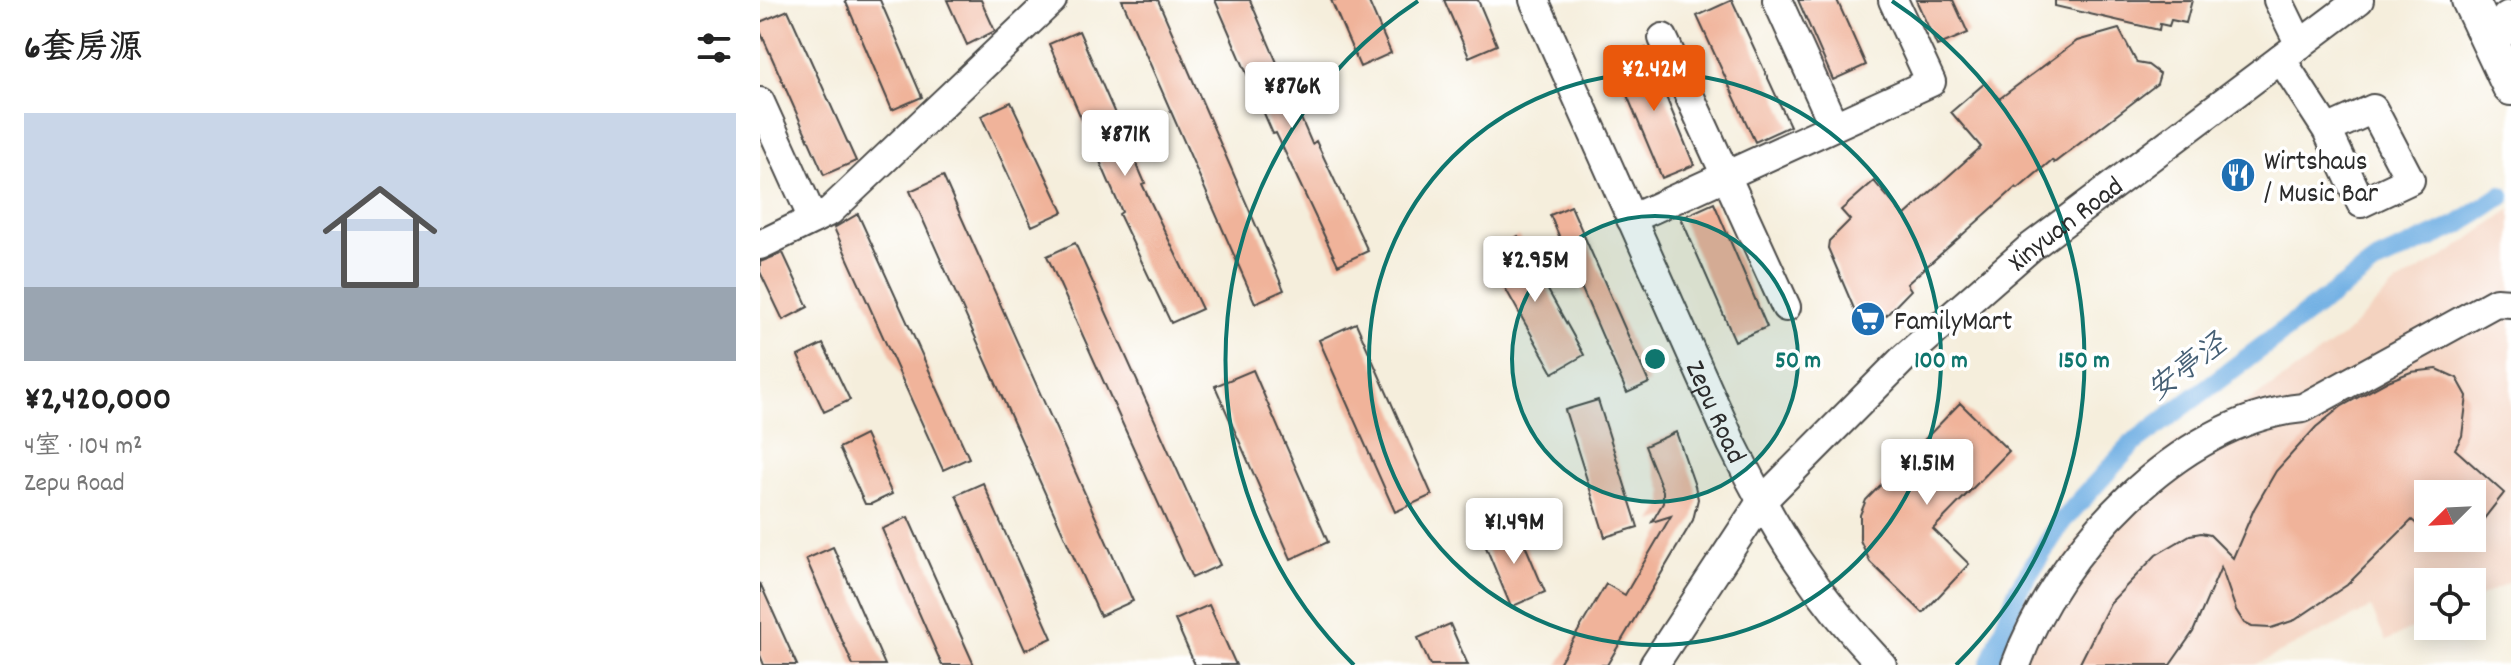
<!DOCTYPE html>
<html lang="zh">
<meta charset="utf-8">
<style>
:root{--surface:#fff;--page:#f6f6f6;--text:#222;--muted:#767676;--line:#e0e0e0;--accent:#ea580c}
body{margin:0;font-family:Dekko,"LXGW WenKai TC",sans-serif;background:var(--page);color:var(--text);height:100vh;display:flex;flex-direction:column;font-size:30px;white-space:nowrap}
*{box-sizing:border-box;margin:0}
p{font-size:26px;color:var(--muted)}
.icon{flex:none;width:44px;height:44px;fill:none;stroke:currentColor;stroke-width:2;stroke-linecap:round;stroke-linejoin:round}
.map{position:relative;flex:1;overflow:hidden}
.side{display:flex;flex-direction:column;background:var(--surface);width:760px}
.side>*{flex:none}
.needle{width:52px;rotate:246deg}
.buttons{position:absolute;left:1654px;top:480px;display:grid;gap:16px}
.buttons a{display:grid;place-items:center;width:72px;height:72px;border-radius:0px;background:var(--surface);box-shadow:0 4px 20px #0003;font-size:40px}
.price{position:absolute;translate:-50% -68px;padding:0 18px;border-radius:8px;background:#fff;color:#222;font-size:26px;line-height:52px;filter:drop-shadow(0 2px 4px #0008)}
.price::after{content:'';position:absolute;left:50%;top:48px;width:24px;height:18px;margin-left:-12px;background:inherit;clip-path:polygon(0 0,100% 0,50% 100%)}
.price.on{background:var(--accent);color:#fff}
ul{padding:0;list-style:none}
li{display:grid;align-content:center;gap:16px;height:424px;padding:0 24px}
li+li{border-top:2px solid var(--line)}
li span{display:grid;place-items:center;height:248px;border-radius:0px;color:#555}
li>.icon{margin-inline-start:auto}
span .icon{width:144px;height:144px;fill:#fffc;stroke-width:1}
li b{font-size:34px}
h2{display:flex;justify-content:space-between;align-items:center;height:96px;padding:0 24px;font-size:34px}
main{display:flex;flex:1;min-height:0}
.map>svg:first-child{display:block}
.built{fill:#f4d3c0;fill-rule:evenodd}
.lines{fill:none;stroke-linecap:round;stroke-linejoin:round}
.canal{stroke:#6fafe3;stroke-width:20}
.building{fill:#f0b39a}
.minor-casing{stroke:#494846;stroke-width:32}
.major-casing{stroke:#494846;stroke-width:40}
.highway-casing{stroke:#494846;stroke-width:46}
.minor{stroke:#fff;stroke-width:28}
.major{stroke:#fff;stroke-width:36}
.highway{stroke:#fff;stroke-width:42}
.ring{fill:none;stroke:#0f766e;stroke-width:4}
.labels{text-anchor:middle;stroke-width:7;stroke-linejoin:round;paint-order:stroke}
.poi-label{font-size:28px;fill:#2b2b2b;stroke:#fff;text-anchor:start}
.street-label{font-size:28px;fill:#2b2b2b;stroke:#fff}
.water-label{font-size:30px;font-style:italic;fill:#466075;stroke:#fff}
.centre{fill:#0f766e;stroke:#fff;stroke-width:4}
.ring-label{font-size:24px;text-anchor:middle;font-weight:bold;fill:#0f766e;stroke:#fff;stroke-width:7;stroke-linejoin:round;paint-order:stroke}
</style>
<main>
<section class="side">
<h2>6套房源<svg class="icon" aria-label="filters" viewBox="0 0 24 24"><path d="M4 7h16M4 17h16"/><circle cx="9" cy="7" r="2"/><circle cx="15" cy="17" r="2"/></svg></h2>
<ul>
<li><span style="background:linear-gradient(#c9d6e8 70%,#9aa5b1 0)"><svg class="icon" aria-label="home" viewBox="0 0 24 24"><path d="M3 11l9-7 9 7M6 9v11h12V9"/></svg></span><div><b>¥2,420,000</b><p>4室 · 104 m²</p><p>Zepu Road</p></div></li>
</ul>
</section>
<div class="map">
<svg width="1751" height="665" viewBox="0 0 1751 665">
<rect width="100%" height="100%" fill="#fff"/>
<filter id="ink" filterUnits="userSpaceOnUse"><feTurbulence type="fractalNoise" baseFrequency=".0125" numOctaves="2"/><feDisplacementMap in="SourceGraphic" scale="16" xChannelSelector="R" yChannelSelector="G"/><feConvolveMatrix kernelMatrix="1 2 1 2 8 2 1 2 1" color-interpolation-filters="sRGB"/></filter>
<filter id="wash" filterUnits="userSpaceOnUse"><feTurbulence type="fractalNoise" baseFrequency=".006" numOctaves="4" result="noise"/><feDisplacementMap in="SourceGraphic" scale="32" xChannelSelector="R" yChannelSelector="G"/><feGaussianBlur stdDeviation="1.8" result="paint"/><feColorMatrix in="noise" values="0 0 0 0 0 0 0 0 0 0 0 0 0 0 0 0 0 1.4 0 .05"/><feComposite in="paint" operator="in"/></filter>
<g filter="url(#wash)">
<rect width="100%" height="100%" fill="#f5eedc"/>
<path class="built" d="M1751 209V582L1712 600V582H1668V621L1626 641 1611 608 1495 665H1248L1276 597 1343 504 1415 443 1507 390 1586 334 1634 285 1688 254ZM1668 494H1712V538H1668Z"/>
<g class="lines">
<path class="canal" d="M1230 665 1258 590 1302 521 1372 444 1616 262 1698 225 1741 196"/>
</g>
<g id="blocks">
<path class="building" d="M85 0H120L162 97 132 110Z
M187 0H221L235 31 207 45Z
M362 0H398L524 290 495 303Z
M455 0H490L552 144 556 141 608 251 578 265 516 133 513 134Z
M571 0H608L631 53 600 67Z
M684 0H718L737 45 709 57Z
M972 0 1030 126 995 142 937 16Z
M1038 0H1077L1106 65 1073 80Z
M1156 0H1193L1208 33 1177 46Z
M1295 0H1432L1426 23 1411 20 1409 26 1400 24 1399 30 1295 6Z
M28 10 96 161 64 175 0 31V22Z
M1359 29 1377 63 1388 65 1400 74 1397 84 1294 163 1292 160 1258 189 1256 187 1147 284 1151 290 1117 325H1101L1068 248 1069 241 1090 220 1081 210 1114 181 1144 216 1221 147 1191 112 1225 83 1239 99 1317 41Z
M319 31 385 183 382 184 442 309 411 323 359 214 362 212 289 44Z
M886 48 934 165 902 178 853 62Z
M251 102 303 212 272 226 221 116Z
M183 176 373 601 340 616 150 191Z
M954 203 1007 327 975 341 921 218Z
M811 206 889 383 867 393 790 215Z
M98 214 209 458 183 470 74 228Z
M758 236 824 355 793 373 726 254Z
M315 243 460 565 432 578 287 256Z
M23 253 48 307 23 320 0 272V262Z
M596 323 672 495 635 512 559 340Z
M63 344 90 400 64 412 38 356Z
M1677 369 1697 378 1707 396 1702 436 1695 449 1744 493 1712 534V494H1668V534L1652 520 1587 585 1535 620 1511 628 1492 627 1484 623 1476 610 1461 567 1433 632 1410 665H1319L1350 603 1396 555 1430 535 1441 533 1450 535 1473 558 1494 509 1516 471 1556 427 1582 406 1628 381 1651 372Z
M493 370 568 542 531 559 455 386Z
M838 400 878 527 845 537 805 410Z
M1200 403 1249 451 1173 529 1209 564 1163 613 1110 562 1100 540V515L1106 500Z
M916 432 935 486 938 499 933 520 847 665H798L846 584 865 595 911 516 892 522 903 503V491L885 446Z
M105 435 132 494 111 504H105L79 448Z
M223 483 292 638 265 650 196 495Z
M148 517 214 665H182L122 529Z
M757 526 785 592 751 607 723 540Z
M73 547 125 665H93L46 559Z
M0 583 37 665H4L0 655Z
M449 605 476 665H435L415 620Z
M690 624 708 665H670L658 638Z"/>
</g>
</g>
<g filter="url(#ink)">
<use href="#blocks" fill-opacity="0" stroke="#494846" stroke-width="2"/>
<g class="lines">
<g class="minor-casing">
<g id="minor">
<path id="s1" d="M774 0 972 444C1016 533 1054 593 1122 665"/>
<path d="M1017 0 1074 126"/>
<path d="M1518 0 1540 45"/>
<path d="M903 38 1026 307"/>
<path d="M1521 59 1567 130 1601 203 1650 180 1613 109 1567 130"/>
<path d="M0 102 53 219"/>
<path d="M871 219 1171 82 1133 0"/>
<path d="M0 245 70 211 292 0"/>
<path id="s2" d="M894 665 1001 502 1144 358 1271 247 1599 0"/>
<path d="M1256 665C1296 553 1419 419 1543 408L1736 302 1751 303"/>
</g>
</g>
<g class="major-casing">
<path id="major" d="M1710 0 1751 87"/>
</g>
<g class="highway-casing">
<path id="highway" d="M1751 22V23"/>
</g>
<use href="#minor" class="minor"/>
<use href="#major" class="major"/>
<use href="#highway" class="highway"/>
</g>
</g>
<circle cx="895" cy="359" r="143" fill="#0f766e" fill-opacity=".12"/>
<g class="ring">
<circle cx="895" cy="359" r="143"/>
<circle cx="895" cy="359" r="286"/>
<path d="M594 665A429 429 0 0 1 658 1M1132 1A429 429 0 0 1 1196 665"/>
</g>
<defs>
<g id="restaurant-disc" transform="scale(1.8)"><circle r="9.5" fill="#1f6fb2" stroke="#fff"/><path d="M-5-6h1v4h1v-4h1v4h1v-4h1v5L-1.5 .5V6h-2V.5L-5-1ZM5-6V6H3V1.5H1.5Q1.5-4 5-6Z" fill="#fff"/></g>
<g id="supermarket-disc" transform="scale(1.8)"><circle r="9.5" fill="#1f6fb2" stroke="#fff"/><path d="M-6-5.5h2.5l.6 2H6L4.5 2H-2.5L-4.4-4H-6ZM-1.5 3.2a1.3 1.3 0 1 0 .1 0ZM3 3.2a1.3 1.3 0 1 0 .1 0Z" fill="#fff"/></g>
</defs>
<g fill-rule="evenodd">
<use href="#restaurant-disc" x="1478" y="175"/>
<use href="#supermarket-disc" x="1108" y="319"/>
</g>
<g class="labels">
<g class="poi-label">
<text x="1504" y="169">Wirtshaus<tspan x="1504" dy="32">/ Music Bar</tspan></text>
<text x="1134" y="329">FamilyMart</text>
</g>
<g class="street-label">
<text dy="10" stroke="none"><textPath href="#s2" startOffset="608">Xinyuan Road</textPath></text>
<text dy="10" stroke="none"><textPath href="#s1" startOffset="450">Zepu Road</textPath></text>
</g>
<g class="water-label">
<text transform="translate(1426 366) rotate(-37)" y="10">安亭泾</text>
</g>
</g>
<circle cx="895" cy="359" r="12" class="centre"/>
<g class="ring-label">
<text x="1038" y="367">50 m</text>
<text x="1181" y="367">100 m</text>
<text x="1324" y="367">150 m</text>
</g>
</svg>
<div class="buttons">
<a><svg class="needle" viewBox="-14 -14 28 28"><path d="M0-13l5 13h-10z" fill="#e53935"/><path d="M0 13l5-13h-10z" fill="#767676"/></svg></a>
<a><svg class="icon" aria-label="locate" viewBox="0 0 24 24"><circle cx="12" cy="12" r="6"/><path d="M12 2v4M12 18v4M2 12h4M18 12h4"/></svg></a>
</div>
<b class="price on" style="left:894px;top:113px">¥2.42M</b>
<b class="price" style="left:532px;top:130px">¥876K</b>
<b class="price" style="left:365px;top:178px">¥871K</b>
<b class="price" style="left:775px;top:304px">¥2.95M</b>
<b class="price" style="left:1167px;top:507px">¥1.51M</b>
<b class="price" style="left:754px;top:566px">¥1.49M</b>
</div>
</main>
